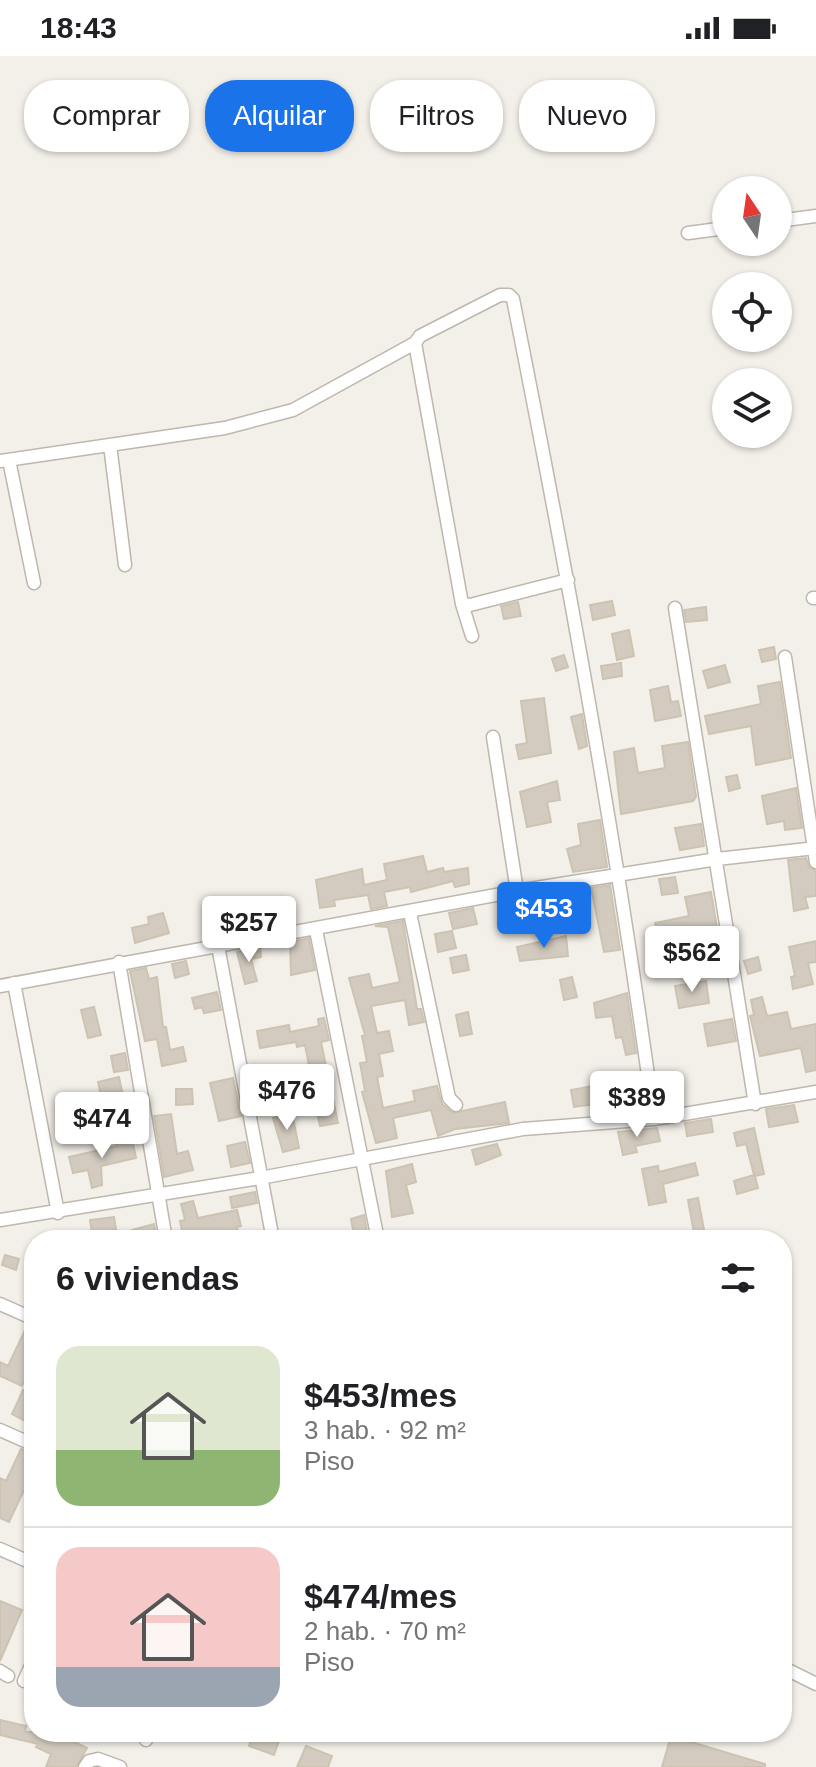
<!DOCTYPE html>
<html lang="es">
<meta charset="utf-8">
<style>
:root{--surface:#fff;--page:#f6f6f6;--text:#202124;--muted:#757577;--line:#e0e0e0;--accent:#1a73e8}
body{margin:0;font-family:Arial,sans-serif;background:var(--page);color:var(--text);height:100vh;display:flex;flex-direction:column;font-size:30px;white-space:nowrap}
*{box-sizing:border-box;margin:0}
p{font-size:26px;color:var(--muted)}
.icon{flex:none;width:44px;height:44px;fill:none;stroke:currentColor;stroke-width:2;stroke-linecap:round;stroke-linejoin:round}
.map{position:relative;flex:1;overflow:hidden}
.sheet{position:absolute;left:24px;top:1174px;width:768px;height:512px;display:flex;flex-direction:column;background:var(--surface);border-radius:32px;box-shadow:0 2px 6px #0004}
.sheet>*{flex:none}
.top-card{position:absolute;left:24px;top:24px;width:768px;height:72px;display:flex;gap:16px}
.needle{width:52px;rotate:347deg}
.fabs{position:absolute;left:712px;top:120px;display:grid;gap:16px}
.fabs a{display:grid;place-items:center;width:80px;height:80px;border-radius:50%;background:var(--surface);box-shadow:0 2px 6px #0004;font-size:40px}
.price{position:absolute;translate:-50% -68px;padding:0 18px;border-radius:8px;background:#fff;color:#222;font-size:26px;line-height:52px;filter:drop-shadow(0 2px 4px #0008)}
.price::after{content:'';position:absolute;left:50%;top:48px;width:24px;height:18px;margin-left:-12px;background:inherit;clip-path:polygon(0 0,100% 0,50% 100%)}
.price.active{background:var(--accent);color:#fff}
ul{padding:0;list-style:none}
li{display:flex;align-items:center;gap:24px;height:200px;padding:0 32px}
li+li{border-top:2px solid var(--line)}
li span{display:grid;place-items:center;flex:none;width:224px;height:160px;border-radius:24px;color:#555}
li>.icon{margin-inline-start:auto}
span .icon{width:96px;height:96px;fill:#fffc;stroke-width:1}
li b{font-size:34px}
h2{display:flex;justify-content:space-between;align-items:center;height:96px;padding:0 32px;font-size:34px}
.pill{padding:0 28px;border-radius:32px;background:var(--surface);box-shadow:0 2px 6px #0004;font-size:28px;line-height:72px}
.pill.active{background:var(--accent);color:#fff}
.status{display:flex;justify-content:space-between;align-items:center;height:56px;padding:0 40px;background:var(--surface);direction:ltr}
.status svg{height:22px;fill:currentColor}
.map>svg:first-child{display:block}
.building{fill:#d3cbbf;stroke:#cdc3b3;stroke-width:2}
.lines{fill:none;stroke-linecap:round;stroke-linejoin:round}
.minor-casing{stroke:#bdb7ac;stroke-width:15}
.minor{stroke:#fff;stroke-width:12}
</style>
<div class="status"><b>18:43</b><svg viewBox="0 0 49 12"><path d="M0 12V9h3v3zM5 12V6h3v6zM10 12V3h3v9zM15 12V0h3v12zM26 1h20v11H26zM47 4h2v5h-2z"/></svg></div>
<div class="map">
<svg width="816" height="1711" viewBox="0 0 816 1711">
<rect width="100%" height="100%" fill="#f3f0e9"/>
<path class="building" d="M635 64V84L619 85V65Z
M612 545 615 559 593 564 590 549Z
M518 546 521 560 504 563 501 550Z
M706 551 707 564 686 566 684 554Z
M629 574 634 600 617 604 612 578Z
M774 591 776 603 762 606 759 594Z
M564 599 568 611 556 615 552 603Z
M621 607 622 620 603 623 601 610Z
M725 609 730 626 708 632 703 615Z
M780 626 791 702 756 709 751 670 709 678 705 660 761 648 758 630Z
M668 630 671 646 678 645 681 660 655 665 650 634Z
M544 642 551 697 519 703 516 689 527 687 521 645Z
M582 658 587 690 579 693 571 661Z
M688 686 696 741 693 745 621 758 614 696 634 692 638 717 665 712 662 690Z
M737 719 740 732 729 735 726 721Z
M557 725 560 744 547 746 551 766 527 771 520 736Z
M796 732 802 772 785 774 784 765 767 768 762 740Z
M600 764 607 811 573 816 567 793 581 789 578 768Z
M701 768 704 790 680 794 675 772Z
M423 800 427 816 443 812 444 816 468 812 469 828 455 831 453 825 411 836 410 831 384 836 387 850 371 853 368 839 334 844 335 850 320 852 316 824 362 813 364 829 387 824 384 808Z
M806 802 809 811 816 815V840L805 841 808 852 794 855 788 804Z
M675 821 678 837 662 839 659 823Z
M610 829 620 894 604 896 591 832Z
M711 836 721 897 687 903 683 881 659 886 655 867 689 860 685 841Z
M280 844 282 857 270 859 268 846Z
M554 845 556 856 540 859 538 848Z
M517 851 519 862 501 865 499 854Z
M473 852 477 868 453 873 449 857Z
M163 857 169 877 135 887 132 872 149 868 148 861Z
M403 865 417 953H421L424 966 409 969 405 944 371 950 377 977 389 975 393 995 379 998 383 1020 377 1021 383 1052 415 1045 413 1035 437 1030 442 1048 453 1057 505 1046 509 1067 455 1073 438 1080 431 1054 393 1062 397 1082 376 1087 362 1036 365 1035 360 1007 367 1006 362 980 365 979 349 922 369 918 372 932 400 926 388 871 375 870Z
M452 875 456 892 438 896 435 878Z
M566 880 568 900 520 905 517 891Z
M309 882 315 914 291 919 290 886Z
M816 885V906L808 907 813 928 793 933 791 921 795 920 789 891Z
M260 891 261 901 251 903 257 925 245 928 237 896Z
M466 899 469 914 453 917 450 902Z
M758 901 761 914 748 918 744 905Z
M186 905 189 918 175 922 172 908Z
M146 912 149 923 157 921 163 971H166L170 994 183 991 186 1005 162 1010 157 983 145 985 130 915Z
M572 921 577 941 564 944 560 924Z
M706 925 709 947 679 952 675 930Z
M217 936 221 954 204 957 202 951 195 953 192 942Z
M627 937 636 997 626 999 622 981 616 982 612 960 596 962 594 947Z
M762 941 767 960 787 956 791 973 816 968V1014L806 1016 801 992 760 1000 750 960 754 959 751 944Z
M94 951 101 979 88 982 81 954Z
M468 956 472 978 460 980 456 959Z
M324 962 329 984 321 986 338 1067 320 1070 315 1046 295 1051 291 1035 313 1030 305 989 297 991 296 986 260 992 257 975 289 969 290 976 319 970 318 963Z
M732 963 736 985 708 990 704 968Z
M125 997 128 1014 114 1016 111 1000Z
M119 1021 124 1045 129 1044 133 1060 118 1064 112 1042 102 1044 98 1026Z
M233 1022 241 1060 219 1065 210 1027Z
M638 1022 640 1042 574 1051 571 1034Z
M176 1033H192L193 1048 176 1049Z
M794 1049 798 1066 769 1071 766 1053Z
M292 1057 299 1092 283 1096 273 1062Z
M171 1058 177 1098 188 1095 193 1114 164 1121 154 1060Z
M711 1063 713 1076 687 1080 685 1067Z
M657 1072 660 1085 635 1090 637 1096 623 1099 618 1076Z
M754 1072 764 1118 755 1120 758 1132 737 1138 734 1125 754 1119 746 1088 737 1090 734 1077Z
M132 1083 136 1102 101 1110 102 1129 92 1132 88 1114 73 1117 69 1101 117 1090 116 1087Z
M245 1086 250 1107 231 1111 227 1090Z
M497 1088 501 1099 476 1109 472 1094Z
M695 1107 698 1119 663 1128 666 1146 649 1149 642 1113 658 1110 659 1116Z
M412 1108 416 1126 406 1129 413 1157 392 1161 386 1115Z
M255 1136 257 1147 232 1152 230 1141Z
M698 1142 704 1174 694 1177 688 1144Z
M193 1145 198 1162 237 1154 241 1170 237 1171 238 1176 184 1184 180 1165 185 1164 181 1148Z
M364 1159 367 1176 354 1179 351 1163Z
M114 1161 116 1174 92 1177 90 1164Z
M154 1168 157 1184H135L132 1174Z
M5 1199 19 1203 16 1214 2 1209Z
M27 1270 34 1272V1304L22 1330 0 1320V1306L8 1310Z
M23 1334 34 1339V1357L29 1367 12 1358Z
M21 1393 34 1398V1413L9 1466 0 1462V1422L6 1425Z
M0 1545 22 1554 0 1605Z
M0 1664 26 1670 25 1676H54L87 1692 76 1711H46L51 1698 36 1691 38 1688 0 1679Z
M254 1676H282L274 1699 249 1690Z
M671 1680 765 1708V1711H662Z
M306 1690 332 1700 328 1711H297Z"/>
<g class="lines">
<g class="minor-casing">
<path id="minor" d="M778 165 816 160
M688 177 726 172
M110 389 125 509
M9 404 34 527
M0 405 225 372 293 354 415 287
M568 524 470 549 462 548 415 287 420 280 500 239H509L513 243C567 515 617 788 654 1063
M813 542H816
M462 548 472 580
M675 552 755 1048
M785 601 816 806
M493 681 517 835
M410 857 449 1042 456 1049
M316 874 378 1184
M218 890 273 1184
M119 906 166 1184
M14 927 58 1157
M0 930 517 835 717 803 816 792
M0 1164 260 1122 523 1073 654 1063 816 1036
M0 1248 34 1263
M0 1374 34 1389
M0 1493 34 1508
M782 1611 816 1628
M0 1615 8 1620
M24 1625 34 1603
M146 1684 150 1676
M85 1711 89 1705 98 1703 120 1711"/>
</g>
<use href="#minor" class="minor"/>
</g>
</svg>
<div class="fabs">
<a><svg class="needle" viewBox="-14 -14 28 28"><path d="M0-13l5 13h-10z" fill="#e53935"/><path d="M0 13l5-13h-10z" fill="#757577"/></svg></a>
<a><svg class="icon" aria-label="locate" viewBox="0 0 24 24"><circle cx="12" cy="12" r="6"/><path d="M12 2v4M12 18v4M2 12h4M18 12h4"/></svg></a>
<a><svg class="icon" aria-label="layers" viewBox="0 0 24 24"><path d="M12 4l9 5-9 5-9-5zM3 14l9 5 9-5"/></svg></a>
</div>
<b class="price active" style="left:544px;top:894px">$453</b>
<b class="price" style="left:249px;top:908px">$257</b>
<b class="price" style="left:692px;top:938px">$562</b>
<b class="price" style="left:287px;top:1076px">$476</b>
<b class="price" style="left:637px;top:1083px">$389</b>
<b class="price" style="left:102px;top:1104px">$474</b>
<div class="top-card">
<a class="pill">Comprar</a>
<a class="pill active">Alquilar</a>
<a class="pill">Filtros</a>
<a class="pill">Nuevo</a>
</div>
<section class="sheet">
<h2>6 viviendas<svg class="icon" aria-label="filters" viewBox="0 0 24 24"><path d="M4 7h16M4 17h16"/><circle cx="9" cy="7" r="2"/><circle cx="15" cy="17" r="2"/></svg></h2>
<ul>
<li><span style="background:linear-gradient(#dfe7d0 65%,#8fb573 0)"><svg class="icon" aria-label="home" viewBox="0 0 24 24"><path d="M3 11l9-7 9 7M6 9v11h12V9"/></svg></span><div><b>$453/mes</b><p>3 hab. · 92 m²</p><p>Piso</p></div></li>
<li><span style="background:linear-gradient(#f6c9c9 75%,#9aa5b1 0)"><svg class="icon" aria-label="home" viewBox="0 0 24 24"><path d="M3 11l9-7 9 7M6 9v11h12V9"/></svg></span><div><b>$474/mes</b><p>2 hab. · 70 m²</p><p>Piso</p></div></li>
</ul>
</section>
</div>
